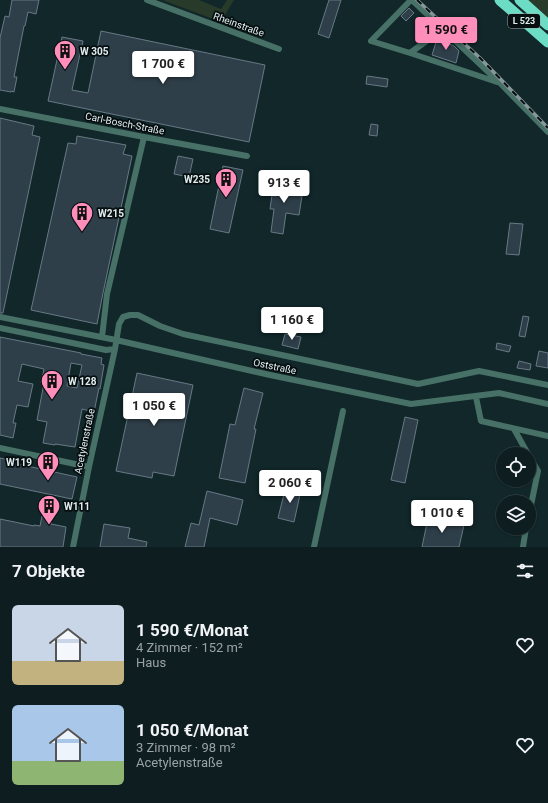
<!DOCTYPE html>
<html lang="de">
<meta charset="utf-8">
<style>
:root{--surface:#0d1d20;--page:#1b2a2d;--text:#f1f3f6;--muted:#9aa2a5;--line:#2d3b3e;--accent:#ff8eba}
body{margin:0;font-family:Roboto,sans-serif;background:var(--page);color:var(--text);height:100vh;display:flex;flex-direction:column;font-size:15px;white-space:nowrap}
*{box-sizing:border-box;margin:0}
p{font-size:13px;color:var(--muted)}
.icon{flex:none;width:22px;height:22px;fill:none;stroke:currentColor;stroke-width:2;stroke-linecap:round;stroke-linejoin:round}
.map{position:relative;height:547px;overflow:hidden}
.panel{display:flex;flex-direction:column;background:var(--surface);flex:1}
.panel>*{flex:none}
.buttons{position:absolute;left:496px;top:447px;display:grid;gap:8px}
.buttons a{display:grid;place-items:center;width:40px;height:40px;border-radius:50%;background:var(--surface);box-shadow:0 1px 3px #0004,0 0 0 1px var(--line);font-size:20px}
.price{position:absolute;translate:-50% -34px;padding:0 9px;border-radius:4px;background:#fff;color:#222;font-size:13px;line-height:26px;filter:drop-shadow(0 1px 2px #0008)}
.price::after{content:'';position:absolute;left:50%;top:24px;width:12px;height:9px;margin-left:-6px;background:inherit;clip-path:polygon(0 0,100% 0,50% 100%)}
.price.selected{background:var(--accent);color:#111}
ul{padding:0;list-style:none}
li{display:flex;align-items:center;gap:12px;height:100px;padding:0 12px}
li span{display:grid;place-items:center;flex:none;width:112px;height:80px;border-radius:6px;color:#555}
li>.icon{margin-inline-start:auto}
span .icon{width:48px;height:48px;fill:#fffc;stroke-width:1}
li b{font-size:17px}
h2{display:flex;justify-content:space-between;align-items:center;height:48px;padding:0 12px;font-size:17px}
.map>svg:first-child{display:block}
.green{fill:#283a2a}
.building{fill:#2f3f4a;stroke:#677985;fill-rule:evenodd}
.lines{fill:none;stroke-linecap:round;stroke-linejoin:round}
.street{stroke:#477066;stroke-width:6}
.highway{stroke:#6ddcc4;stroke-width:11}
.rail-casing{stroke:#869799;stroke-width:3.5}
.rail{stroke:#060e10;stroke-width:2;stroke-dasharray:6;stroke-linecap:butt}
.labels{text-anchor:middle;stroke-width:3.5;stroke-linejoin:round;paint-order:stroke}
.shield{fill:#060e10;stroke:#9faaac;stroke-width:1}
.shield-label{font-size:9px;font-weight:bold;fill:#e0edef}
.street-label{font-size:10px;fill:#e0edef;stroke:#060e10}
.poi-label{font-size:10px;font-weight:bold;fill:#e0edef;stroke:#060e10;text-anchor:start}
</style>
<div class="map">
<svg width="548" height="547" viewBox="0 0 548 547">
<rect width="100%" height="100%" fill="#11272a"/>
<path class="green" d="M162 0H199L221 9 227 0H234L225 15 216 20Z
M527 0H548V18Z"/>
<path class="building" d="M12 0H39L36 14 28 12 25 26H24L14 77H17L14 92 11 91V92L0 90V38L5 16 9 17Z
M329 0H341L329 38 318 34Z
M409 8 414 13 406 21 401 16Z
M101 31 265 65 249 142 48 101 62 37 83 41 72 90 88 93Z
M438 38 448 41 447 43 454 46 459 51 456 63 432 55 437 39Z
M367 76 388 79 387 87 366 84Z
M0 118 34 126 32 135 40 137 3 313H0Z
M371 124 378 125 377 136 369 135Z
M77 136 126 145 123 154 132 156 103 293 97 324 31 310 68 143 76 144Z
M178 156 193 159 189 177 174 174Z
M223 166 243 170 229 233 210 229Z
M279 173 291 175 288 194 302 196 299 215 286 213 283 234 271 232 274 209H270L272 195 276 196Z
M510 223 523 224 519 255 506 254Z
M523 316 529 317 525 337 519 336Z
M285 334 301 337 298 349 282 345Z
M0 337 81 353V354L102 358 101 364 104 365 100 389 99 388 94 412 82 409 75 447 55 444V445L43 443 47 422 37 420 44 383H41L44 369 22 364 18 381 33 384 28 407 17 405 13 423H16L13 438 0 435ZM71 363 82 365 77 388 67 386Z
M497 343 511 346 509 352 496 349Z
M539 351 548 353V368L536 366Z
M519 361 531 364 530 370 517 368Z
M137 373 193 385 174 476 153 472 152 478 116 471Z
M244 388 263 393 254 429H256L245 483 219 478 230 424 235 425Z
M405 417 418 420 405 483 391 480Z
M0 458 18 462V464L77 477 72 499 0 484Z
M286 486 301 490 294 522 278 518Z
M207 491 243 500 237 525 210 518 204 547H185L191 523 199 525Z
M42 516 52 518 51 524 66 527 63 547H0V519L34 526V525L40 526Z
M428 518 464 525 459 547H422Z
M104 524 130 528 128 538 147 542 146 547H100Z"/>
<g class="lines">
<path class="street" d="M147 0 279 49
M411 0 371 41 410 53 443 29
M412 0 500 83 548 132
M410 53 497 82
M0 109 144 137 247 156
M0 317 116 340 270 375 411 404 499 393 548 404
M0 328 106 350 115 349
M102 337 107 294 144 137
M476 397 481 421 548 436
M514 429 528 454
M0 448 89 467
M529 456 538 471 529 515
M73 547 89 467 115 349 119 324 123 317 130 315H138L160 326 183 334 418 384 479 371 548 385
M314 547 343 411
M523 547 526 528"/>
<path class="highway" d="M500 0 548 42
M520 0 548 25"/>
<g class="rail-casing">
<path id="rail" d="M417 0 480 58 548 128"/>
</g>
<use href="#rail" class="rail"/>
</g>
<defs>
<g id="building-pin" transform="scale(1.15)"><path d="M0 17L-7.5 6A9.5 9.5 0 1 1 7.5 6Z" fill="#ff8eba" stroke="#060e10"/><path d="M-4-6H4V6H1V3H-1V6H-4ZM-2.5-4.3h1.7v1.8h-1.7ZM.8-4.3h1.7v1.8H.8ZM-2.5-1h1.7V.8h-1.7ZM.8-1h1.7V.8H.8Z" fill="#111"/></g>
</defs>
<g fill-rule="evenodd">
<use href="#building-pin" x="65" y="51"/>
<use href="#building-pin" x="226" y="179"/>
<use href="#building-pin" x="82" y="213"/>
<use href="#building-pin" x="52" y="381"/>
<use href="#building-pin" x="48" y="462"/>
<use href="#building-pin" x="49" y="506"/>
</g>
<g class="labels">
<rect class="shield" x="508" y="14" width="32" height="14" rx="3"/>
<g class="shield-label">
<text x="524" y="24">L 523</text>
</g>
<g class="street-label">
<text transform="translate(239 24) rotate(20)" y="4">Rheinstraße</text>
<text transform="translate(125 123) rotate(11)" y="4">Carl-Bosch-Straße</text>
<text transform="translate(275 366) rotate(12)" y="4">Oststraße</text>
<text transform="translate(84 441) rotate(-78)" y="4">Acetylenstraße</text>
</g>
<g class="poi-label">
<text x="80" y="55">W 305</text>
<text x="210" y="183" text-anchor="end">W235</text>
<text x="98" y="217">W215</text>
<text x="68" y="385">W 128</text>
<text x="32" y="466" text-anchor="end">W119</text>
<text x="64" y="510">W111</text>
</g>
</g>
</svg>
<div class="buttons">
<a><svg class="icon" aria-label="locate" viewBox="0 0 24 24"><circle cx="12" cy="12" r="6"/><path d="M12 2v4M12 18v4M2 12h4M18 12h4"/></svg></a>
<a><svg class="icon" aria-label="layers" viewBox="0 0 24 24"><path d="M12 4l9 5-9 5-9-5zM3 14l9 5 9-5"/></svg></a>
</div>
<b class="price selected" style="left:446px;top:51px">1 590 €</b>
<b class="price" style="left:163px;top:85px">1 700 €</b>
<b class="price" style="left:284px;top:204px">913 €</b>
<b class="price" style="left:292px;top:341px">1 160 €</b>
<b class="price" style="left:154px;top:427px">1 050 €</b>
<b class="price" style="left:290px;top:504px">2 060 €</b>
<b class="price" style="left:442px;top:534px">1 010 €</b>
</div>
<section class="panel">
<h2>7 Objekte<svg class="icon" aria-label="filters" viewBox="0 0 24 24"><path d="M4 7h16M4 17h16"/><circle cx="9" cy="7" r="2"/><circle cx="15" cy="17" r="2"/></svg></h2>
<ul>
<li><span style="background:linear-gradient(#c9d6e8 70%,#c2b280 0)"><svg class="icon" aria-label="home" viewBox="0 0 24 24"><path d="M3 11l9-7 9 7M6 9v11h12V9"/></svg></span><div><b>1 590 €/Monat</b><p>4 Zimmer · 152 m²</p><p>Haus</p></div><svg class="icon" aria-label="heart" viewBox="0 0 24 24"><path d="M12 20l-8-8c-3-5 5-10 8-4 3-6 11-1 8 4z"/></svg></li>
<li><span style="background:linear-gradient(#a9c7e8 70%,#8fb573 0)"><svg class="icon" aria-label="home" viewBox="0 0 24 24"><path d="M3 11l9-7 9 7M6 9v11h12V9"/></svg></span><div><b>1 050 €/Monat</b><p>3 Zimmer · 98 m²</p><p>Acetylenstraße</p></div><svg class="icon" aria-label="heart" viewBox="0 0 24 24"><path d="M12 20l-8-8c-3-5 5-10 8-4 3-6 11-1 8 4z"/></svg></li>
</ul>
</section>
